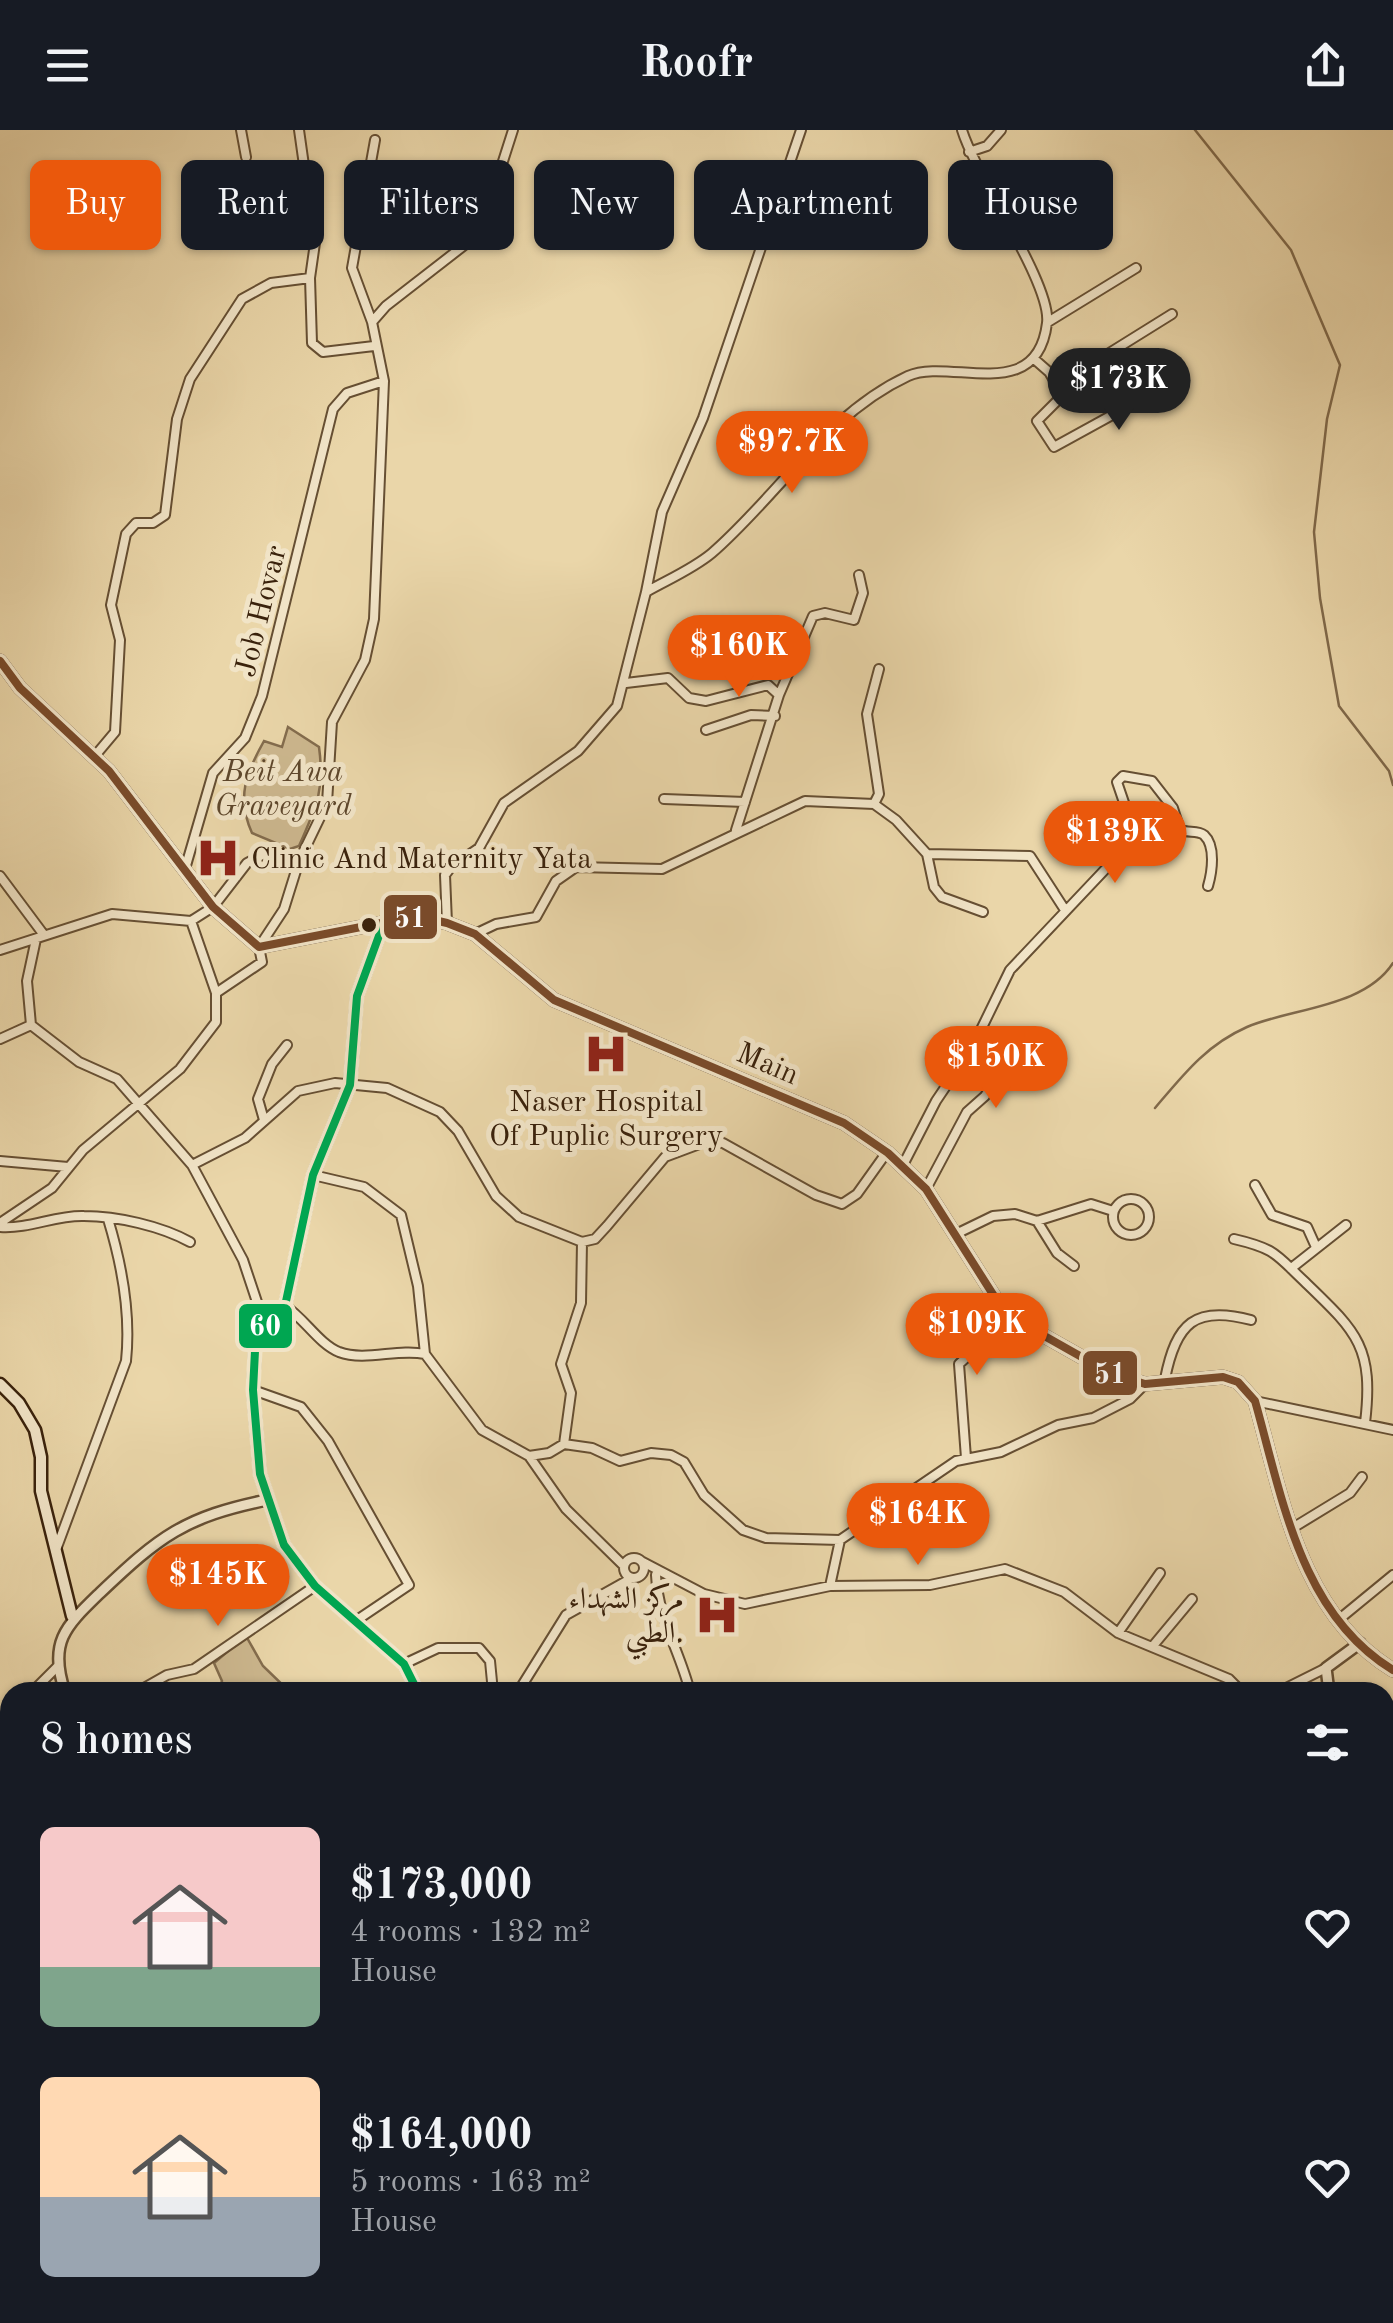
<!DOCTYPE html>
<meta charset="utf-8">
<style>
:root{--surface:#171b24;--page:#20242c;--text:#f1f3f6;--muted:#9ea1a6;--accent:#ea580c}
body{margin:0;font-family:"Old Standard TT",Amiri,serif;background:var(--page);color:var(--text);height:100vh;display:flex;flex-direction:column;font-size:38px;white-space:nowrap}
*{box-sizing:border-box;margin:0}
p{font-size:32px;color:var(--muted)}
.icon{flex:none;width:55px;height:55px;fill:none;stroke:currentColor;stroke-width:2;stroke-linecap:round;stroke-linejoin:round}
.map{position:relative;flex:1;overflow:hidden}
.details{position:absolute;left:0px;top:1552px;width:1395px;height:642px;display:flex;flex-direction:column;background:var(--surface);border-radius:30px 30px 0 0;box-shadow:0 2px 8px #0004}
.details>*{flex:none}
.banner{position:absolute;left:30px;top:30px;width:1335px;height:90px;display:flex;gap:20px}
.price{position:absolute;translate:-50% -85px;padding:0 22px;border-radius:35px;background:var(--accent);color:#fff;font-size:32px;line-height:65px;filter:drop-shadow(0 2px 5px #0008)}
.price::after{content:'';position:absolute;left:50%;top:60px;width:30px;height:22px;margin-left:-15px;background:inherit;clip-path:polygon(0 0,100% 0,50% 100%)}
.price.current{background:#222;color:#fff}
ul{padding:0;list-style:none}
li{display:flex;align-items:center;gap:30px;height:250px;padding:0 40px}
li span{display:grid;place-items:center;flex:none;width:280px;height:200px;border-radius:15px;color:#555}
li>.icon{margin-inline-start:auto}
span .icon{width:120px;height:120px;fill:#fffc;stroke-width:1}
li b{font-size:42px}
h2{display:flex;justify-content:space-between;align-items:center;height:120px;padding:0 40px;font-size:42px}
.tag{padding:0 35px;border-radius:15px;background:var(--surface);box-shadow:0 2px 8px #0004;font-size:35px;line-height:90px}
.tag.current{background:var(--accent);color:#fff}
header{display:flex;justify-content:space-between;align-items:center;height:130px;padding:0 40px;background:var(--surface);font-size:45px;font-weight:600}
.map>svg:first-child{display:block}
.green{fill:#ccb78e;stroke:#836c4d;stroke-width:2.5}
.lines{fill:none;stroke-linecap:round;stroke-linejoin:round}
.stream{stroke:#80694a;stroke-width:2.5}
.minor-casing{stroke:#664f33;stroke-width:12}
.tertiary-casing{stroke:#664f33;stroke-width:14}
.secondary-casing{stroke:#3a220c;stroke-width:15}
.minor{stroke:#f1e4c7;stroke-width:8}
.tertiary{stroke:#f1e4c7;stroke-width:9}
.secondary{stroke:#f1e4c7;stroke-width:10}
.bus-1-casing{stroke:#f1e4c7;stroke-width:15}
.bus-2-casing{stroke:#f1e4c7;stroke-width:15}
.bus-1{stroke:#7a4b2a;stroke-width:8}
.bus-2{stroke:#00a651;stroke-width:8}
.bus-dot{fill:#3a220c;stroke:#f1e4c7;stroke-width:4}
.labels{text-anchor:middle;stroke-width:10;stroke-linejoin:round;paint-order:stroke}
.street-label{font-size:30px;fill:#3a220c;stroke:#f1e4c7}
.park-label{font-size:30px;font-style:italic;fill:#5e472c;stroke:#f1e4c7}
.poi-label{font-size:30px;fill:#3a220c;stroke:#f1e4c7;text-anchor:start}
.line-badge{stroke:#f1e4c7;stroke-width:4}
.badge-label{font-size:28px;text-anchor:middle;font-weight:bold;fill:#fff}
</style>
<header><svg class="icon" aria-label="menu" viewBox="0 0 24 24"><path d="M4 6h16M4 12h16M4 18h16"/></svg>Roofr<svg class="icon" aria-label="share" viewBox="0 0 24 24"><path d="M12 15V3M7 8l5-5 5 5M5 13v7h14v-7"/></svg></header>
<div class="map">
<svg width="1393" height="2193" viewBox="0 0 1393 2193">
<rect width="100%" height="100%" fill="#ead6a9"/>
<filter id="stains"><feTurbulence type="fractalNoise" baseFrequency=".002" numOctaves="4"/><feColorMatrix values="0 0 0 0 .2 0 0 0 0 .09 0 0 0 0 .02 0 0 0 .5 -.17"/></filter>
<radialGradient id="worn" r=".72"><stop offset=".6" stop-color="#630" stop-opacity="0"/><stop offset="1" stop-color="#630" stop-opacity=".3"/></radialGradient>
<path class="green" d="M288 597 319 617C325 661 316 677 299 716L290 719 252 703C236 668 246 643 264 611L282 617Z
M246 1506 263 1536 290 1562H217L222 1551 214 1533Z
M1179 2185H1350L1353 2193H1182Z"/>
<g class="lines">
<path class="stream" d="M1195 0 1291 120 1340 235 1327 289 1314 402 1320 468 1339 576 1389 641 1393 655
M1155 978C1183 945 1206 915 1247 897 1291 878 1364 878 1393 833"/>
<g class="minor-casing">
<path id="minor" d="M241 0 246 27
M299 0 315 113 310 148 312 213 323 222 374 216
M969 22 987 16 1001 0
M372 192 352 138 375 10
M1048 192 1136 138
M1033 228 1049 242 1063 265 1037 291 1054 317 1165 256
M1058 255 1172 184
M646 462 662 382 703 288 801 0
M626 553 668 548 689 568 706 571 768 555 779 565 736 700
M779 565 813 486 825 483 854 490 863 463 859 445
M706 600 751 585 775 586
M94 627 115 602 120 510 111 475 126 404 136 393H153L165 385 177 289 190 249 242 169 271 153 310 148
M664 669 745 672
M874 674 879 664 867 584 879 539
M927 724 1030 726 1065 780
M185 739 213 643 245 608 262 566 333 279 347 263 384 251
M0 746 44 805
M447 793 445 745 451 737 479 718 504 673 578 621 617 576 646 462C667 450 693 439 712 423 778 366 826 284 908 246 950 227 1037 276 1047 193 1052 155 976 46 962 0
M475 804 496 794 536 787 556 751 576 737 662 739 805 671 874 674 896 690 927 724 934 757 942 767 983 782
M0 820 112 784 191 791 213 777 247 733 268 722 299 731 327 673 332 592 365 530 374 489 384 251 372 192 386 176 480 103 513 0
M216 863 262 832 259 817 284 779 299 731
M31 895 79 932 117 949 192 1035
M0 909 31 895 27 851 36 809
M264 990 258 969 272 934 287 915
M0 1031 68 1037
M902 1037 936 971 973 916 1010 840 1131 712 1133 699 1117 652 1123 646 1152 651 1173 678 1180 700C1189 703 1198 700 1204 705 1216 716 1212 742 1208 756
M313 1045 364 1057 401 1085 418 1156 425 1224 482 1300 529 1326 566 1379 624 1436
M1255 1055 1272 1085 1307 1097 1316 1117
M926 1059 967 982 985 966 1000 941 998 932 973 916
M1113 1087a18 18 0 1 1 36 0a18 18 0 1 1-36 0Z
M1037 1091 1057 1123 1074 1136
M0 1093 52 1058 83 1020 180 939 216 892V863L191 791
M0 1097C30 1099 55 1085 84 1086 117 1086 161 1096 190 1112
M958 1103 993 1086 1015 1084 1037 1091 1091 1074 1113 1081
M1234 1109C1277 1119 1276 1125 1305 1152 1357 1202 1374 1217 1365 1293
M1294 1136 1346 1095
M285 1176C304 1188 319 1214 339 1222 366 1232 397 1218 425 1224
M265 1196 243 1130 192 1035 245 1008 298 961 335 953 387 958 440 982 458 1001 496 1066 519 1087 582 1112 595 1109 607 1096 665 1027 705 1012 723 1013 816 1065 842 1074 857 1064 887 1022
M1165 1249C1176 1193 1195 1175 1251 1190
M253 1260 301 1277 328 1311 409 1455 357 1490
M1255 1271 1393 1300
M564 1314 592 1318 620 1331 651 1323 671 1325 684 1332 704 1365 743 1400 766 1408 840 1410 956 1331 1001 1322 1058 1295 1093 1288 1130 1269 1145 1254
M529 1326 549 1323 564 1314 571 1263 561 1234 581 1173 582 1112
M966 1328 959 1234 991 1205 1001 1177
M1291 1399 1350 1363 1362 1347
M57 1417 126 1231C131 1184 122 1135 108 1089
M624 1438a10 10 0 1 1 20 0a10 10 0 1 1-20 0Z
M641 1431 704 1464 745 1474 830 1456 930 1455 1005 1439 1064 1462 1118 1503 1229 1549 1242 1562
M656 1445C658 1489 680 1521 690 1562
M830 1456 840 1410
M1337 1491 1393 1445
M1118 1503 1160 1443
M1152 1517 1192 1469
M404 1534 438 1518H479L490 1531 493 1562
M32 1562 57 1537
M137 1562 167 1545 194 1539 315 1456
M518 1562 566 1485 632 1448
M1278 1562 1326 1538
M0 1596 10 1585
M1385 1973 1393 1972
M213 2185 222 2193
M1068 2185V2193
M81 2193 89 2185"/>
</g>
<g class="tertiary-casing">
<path id="tertiary" d="M384 792 357 866 350 955 313 1045 285 1176 265 1196 255 1221 253 1260 260 1344 284 1415 315 1456 404 1534 418 1562
M65 1562C48 1512 66 1496 100 1463 160 1406 184 1387 267 1370
M1329 1562 1326 1538 1360 1513
M0 1795 10 1770
M0 1930 10 1935
M1385 2004 1393 2028
M422 2185 423 2193
M758 2185H816
M877 2185 889 2193"/>
</g>
<g class="secondary-casing">
<path id="secondary" d="M0 531 20 558 109 641 213 777 259 817 417 786 447 793 475 804 554 870 844 993 888 1023 926 1059 1001 1177 1025 1195 1110 1243 1145 1254 1223 1247 1238 1252 1255 1271C1282 1366 1300 1484 1393 1540
M0 1254 19 1273 35 1300 41 1327V1361L72 1486"/>
</g>
<use href="#minor" class="minor"/>
<use href="#tertiary" class="tertiary"/>
<use href="#secondary" class="secondary"/>
<g class="bus-1-casing">
<path id="bus-1" d="M0 531 20 558 109 641 213 777 259 817 417 786 447 793 475 804 554 870 844 993 888 1023 926 1059 1001 1177 1025 1195 1110 1243 1145 1254 1223 1247 1238 1252 1255 1271C1282 1366 1300 1484 1393 1540"/>
</g>
<g class="bus-2-casing">
<path id="bus-2" d="M384 792 357 866 350 955 313 1045 285 1176 265 1196 255 1221 253 1260 260 1344 284 1415 315 1456 404 1534 418 1562"/>
</g>
<use href="#bus-1" class="bus-1"/>
<use href="#bus-2" class="bus-2"/>
</g>
<defs>
<g id="hospital-bare" transform="scale(3.45)"><path d="M-5-5h3v3.5h4V-5h3V5h-3V1.5h-4V5h-3Z" fill="#8f2418" stroke="#f1e4c7" stroke-width="2.5" paint-order="stroke"/></g>
</defs>
<g fill-rule="evenodd">
<use href="#hospital-bare" x="218" y="728"/>
<use href="#hospital-bare" x="606" y="924"/>
<use href="#hospital-bare" x="717" y="1485"/>
</g>
<circle class="bus-dot" cx="369" cy="795" r="9"/>
<g class="labels">
<g class="street-label">
<text transform="translate(260 481) rotate(-76)" y="10">Job Hovar</text>
<text transform="translate(768 933) rotate(23)" y="10">Main</text>
</g>
<g class="park-label">
<text x="283" y="651">Beit Awa<tspan x="283" dy="34">Graveyard</tspan></text>
</g>
<g class="poi-label">
<text x="251" y="738">Clinic And Maternity Yata</text>
<text x="606" y="981" text-anchor="middle">Naser Hospital<tspan x="606" dy="34">Of Puplic Surgery</tspan></text>
<text x="684" y="1478" text-anchor="end">مركز الشهداء<tspan x="684" dy="34">الطبي.</tspan></text>
</g>
</g>
<g class="line-badge">
<rect x="382" y="763" width="57" height="48" rx="10" fill="#7a4b2a"/>
<rect x="237" y="1172" width="57" height="48" rx="10" fill="#00a651"/>
<rect x="1081" y="1219" width="58" height="48" rx="10" fill="#7a4b2a"/>
</g>
<g class="badge-label">
<text x="410" y="797">51</text>
<text x="265" y="1205">60</text>
<text x="1110" y="1253">51</text>
</g>
<rect width="100%" height="100%" filter="url(#stains)"/>
<rect width="100%" height="100%" fill="url(#worn)"/>
</svg>
<b class="price current" style="left:1119px;top:303px">$173K</b>
<b class="price" style="left:792px;top:366px">$97.7K</b>
<b class="price" style="left:739px;top:570px">$160K</b>
<b class="price" style="left:1115px;top:756px">$139K</b>
<b class="price" style="left:996px;top:981px">$150K</b>
<b class="price" style="left:977px;top:1248px">$109K</b>
<b class="price" style="left:918px;top:1438px">$164K</b>
<b class="price" style="left:218px;top:1499px">$145K</b>
<div class="banner">
<a class="tag current">Buy</a>
<a class="tag">Rent</a>
<a class="tag">Filters</a>
<a class="tag">New</a>
<a class="tag">Apartment</a>
<a class="tag">House</a>
</div>
<section class="details">
<h2>8 homes<svg class="icon" aria-label="filters" viewBox="0 0 24 24"><path d="M4 7h16M4 17h16"/><circle cx="9" cy="7" r="2"/><circle cx="15" cy="17" r="2"/></svg></h2>
<ul>
<li><span style="background:linear-gradient(#f6c9c9 70%,#7fa58c 0)"><svg class="icon" aria-label="home" viewBox="0 0 24 24"><path d="M3 11l9-7 9 7M6 9v11h12V9"/></svg></span><div><b>$173,000</b><p>4 rooms · 132 m²</p><p>House</p></div><svg class="icon" aria-label="heart" viewBox="0 0 24 24"><path d="M12 20l-8-8c-3-5 5-10 8-4 3-6 11-1 8 4z"/></svg></li>
<li><span style="background:linear-gradient(#ffd9b3 60%,#9aa5b1 0)"><svg class="icon" aria-label="home" viewBox="0 0 24 24"><path d="M3 11l9-7 9 7M6 9v11h12V9"/></svg></span><div><b>$164,000</b><p>5 rooms · 163 m²</p><p>House</p></div><svg class="icon" aria-label="heart" viewBox="0 0 24 24"><path d="M12 20l-8-8c-3-5 5-10 8-4 3-6 11-1 8 4z"/></svg></li>
</ul>
</section>
</div>
